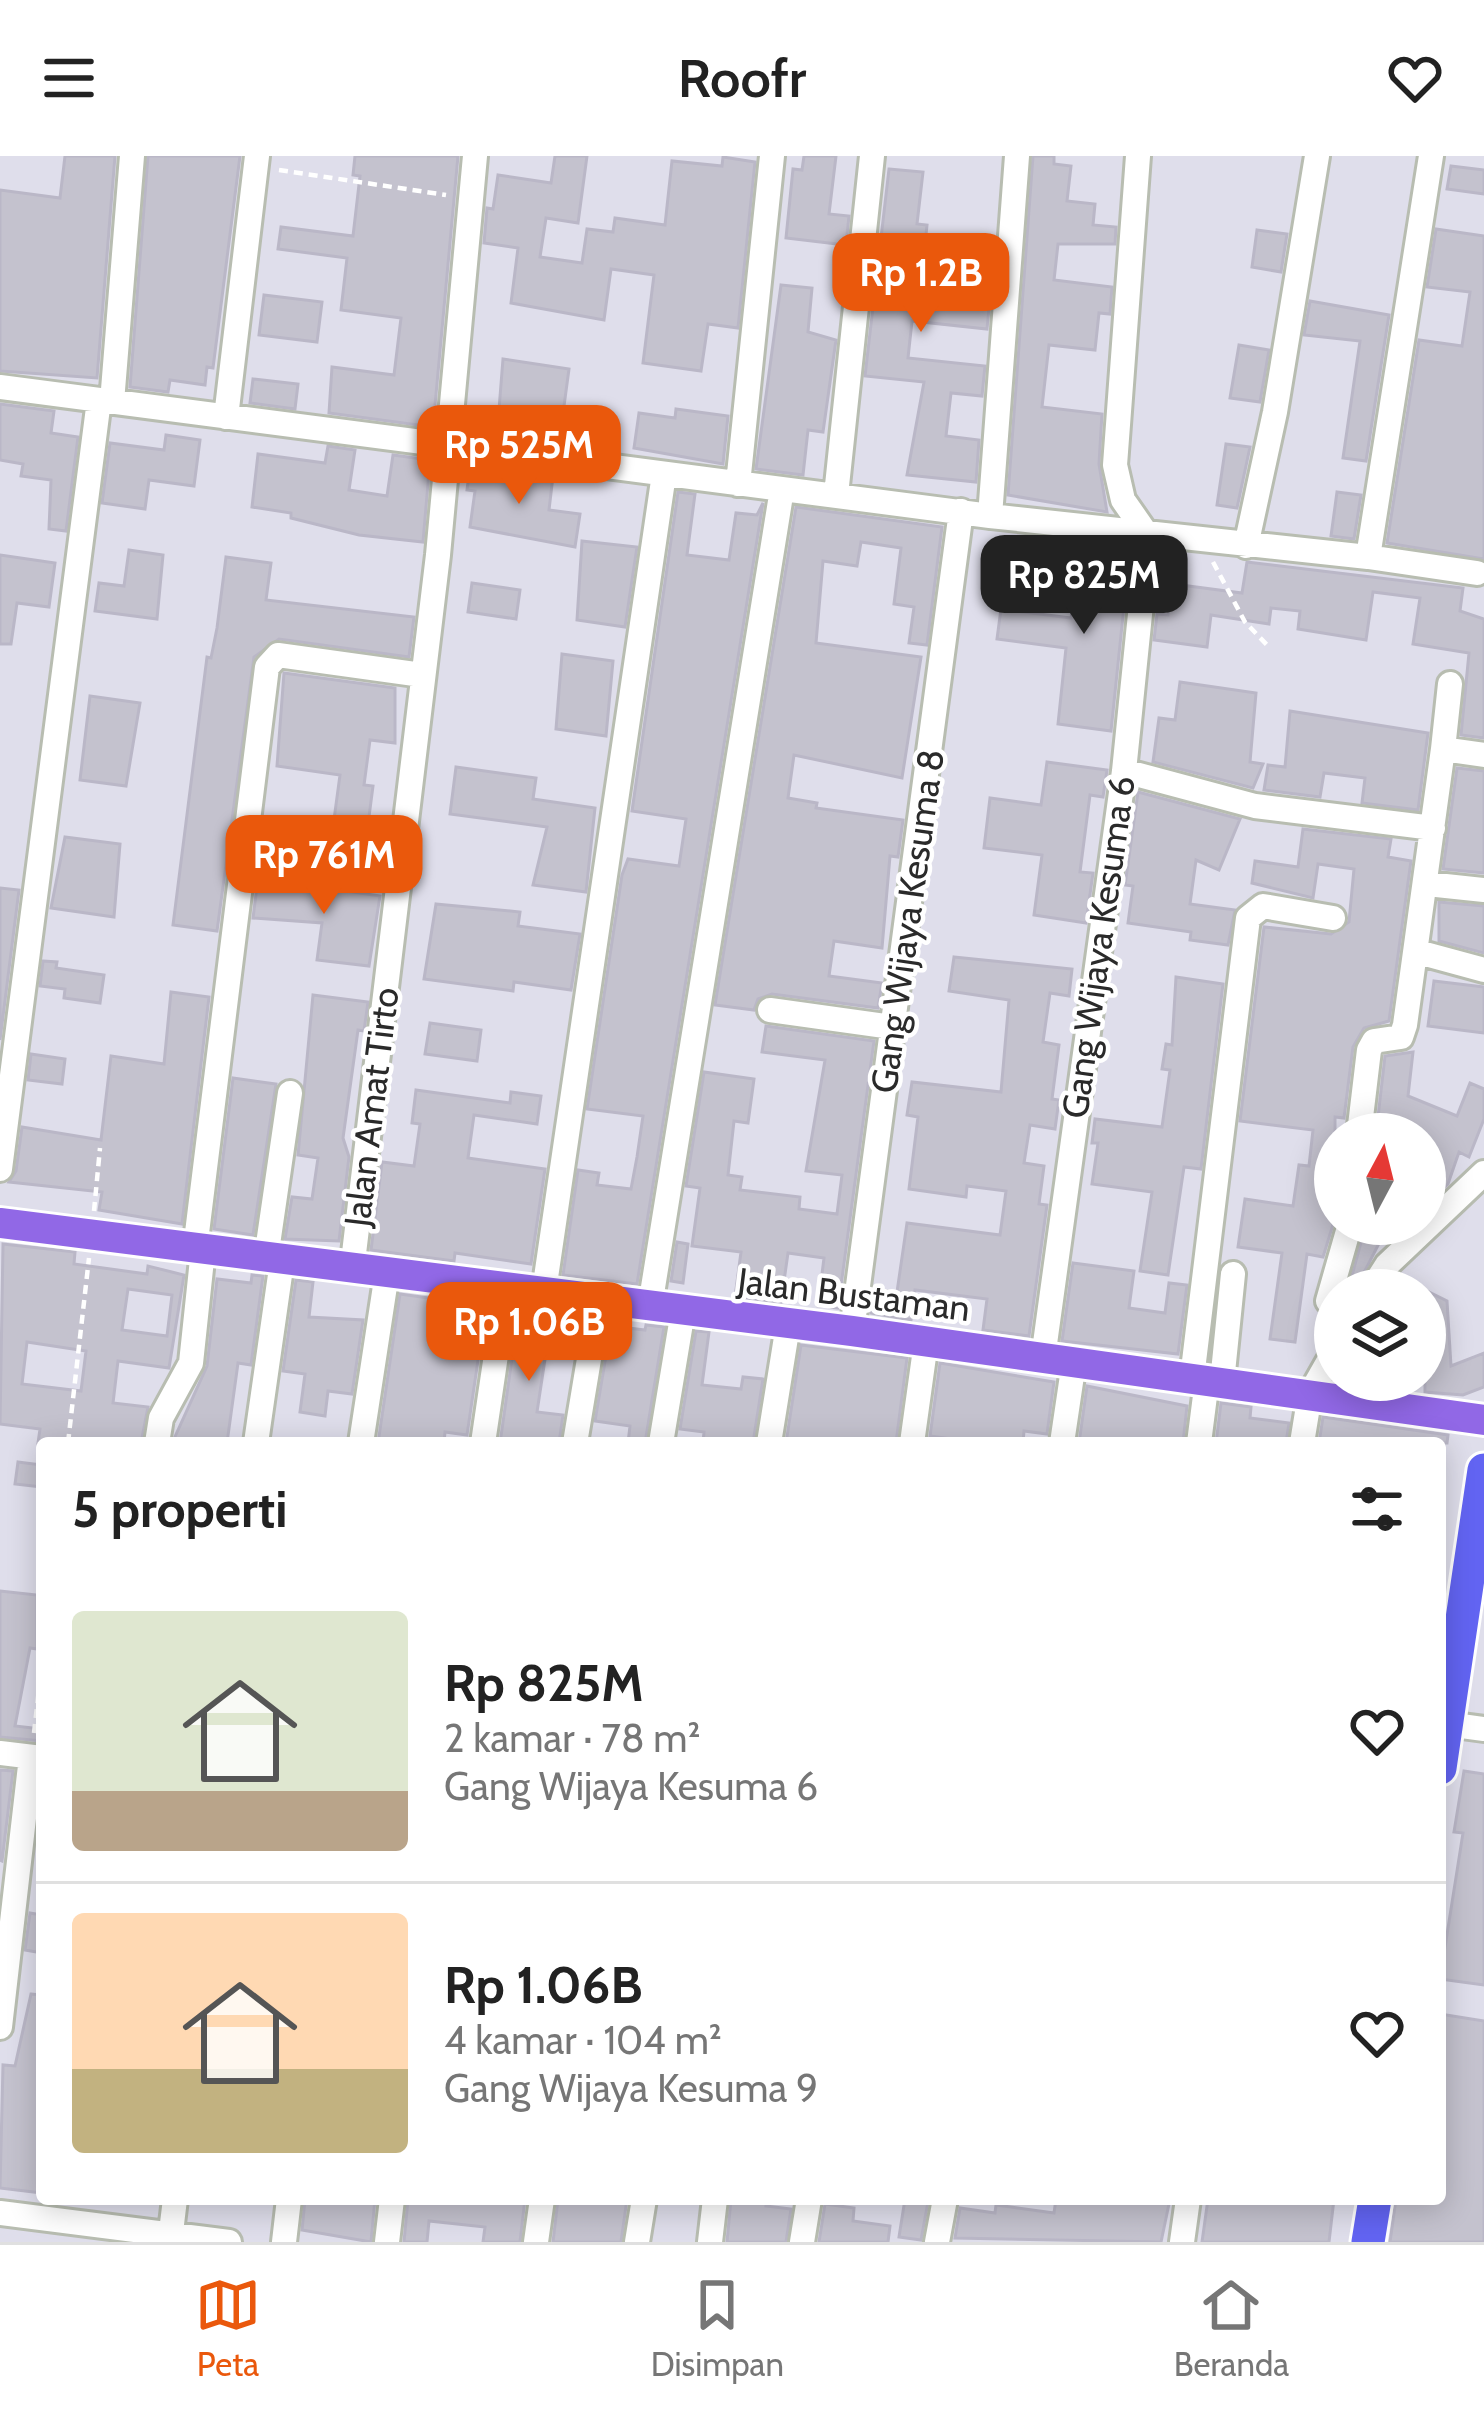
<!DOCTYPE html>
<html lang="id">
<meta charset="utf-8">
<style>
:root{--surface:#fff;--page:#f6f6f6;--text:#222;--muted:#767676;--line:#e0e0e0;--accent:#ea580c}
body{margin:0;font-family:Cabin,sans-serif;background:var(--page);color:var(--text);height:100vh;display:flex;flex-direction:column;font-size:45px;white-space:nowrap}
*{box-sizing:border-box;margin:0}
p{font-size:39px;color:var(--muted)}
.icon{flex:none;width:66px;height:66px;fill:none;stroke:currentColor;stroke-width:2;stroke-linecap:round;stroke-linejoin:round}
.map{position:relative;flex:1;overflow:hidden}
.side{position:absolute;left:36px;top:1281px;width:1410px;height:768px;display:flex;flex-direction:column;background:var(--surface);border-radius:12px;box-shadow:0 6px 30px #0003}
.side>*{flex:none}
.needle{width:78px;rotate:7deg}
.buttons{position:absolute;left:1314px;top:957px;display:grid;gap:24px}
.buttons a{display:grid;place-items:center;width:132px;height:132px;border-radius:50%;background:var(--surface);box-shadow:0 6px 30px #0003;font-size:60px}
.price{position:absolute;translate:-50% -102px;padding:0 27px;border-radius:24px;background:var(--accent);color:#fff;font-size:39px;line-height:78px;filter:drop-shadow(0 3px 6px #0008)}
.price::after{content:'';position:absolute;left:50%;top:72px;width:36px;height:27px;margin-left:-18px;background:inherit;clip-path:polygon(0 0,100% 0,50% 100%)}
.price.active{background:#222;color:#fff}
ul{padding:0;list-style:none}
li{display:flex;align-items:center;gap:36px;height:300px;padding:0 36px}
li+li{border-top:3px solid var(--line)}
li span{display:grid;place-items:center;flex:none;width:336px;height:240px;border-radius:12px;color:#555}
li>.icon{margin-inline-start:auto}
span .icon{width:144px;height:144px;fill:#fffc;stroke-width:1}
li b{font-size:51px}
h2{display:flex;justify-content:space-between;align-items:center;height:144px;padding:0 36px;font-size:51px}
header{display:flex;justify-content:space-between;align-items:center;height:156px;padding:0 36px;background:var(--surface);font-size:54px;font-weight:600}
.dock{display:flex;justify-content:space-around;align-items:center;height:168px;border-top:3px solid var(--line);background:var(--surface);font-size:33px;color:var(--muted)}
.dock a{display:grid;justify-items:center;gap:6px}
.dock .active{color:var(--accent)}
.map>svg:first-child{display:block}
.building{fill:#c4c2ce;stroke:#bab7c7;stroke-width:3;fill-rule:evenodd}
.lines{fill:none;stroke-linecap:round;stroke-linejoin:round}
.minor-casing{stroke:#b8bdb1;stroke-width:30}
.major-casing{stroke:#fff;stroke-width:36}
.highway-casing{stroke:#fff;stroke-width:39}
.path{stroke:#fff;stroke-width:4.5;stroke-dasharray:9 6;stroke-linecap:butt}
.minor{stroke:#fff;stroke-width:24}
.major{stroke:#9168e6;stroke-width:30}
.highway{stroke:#6264f2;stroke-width:33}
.labels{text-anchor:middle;stroke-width:9;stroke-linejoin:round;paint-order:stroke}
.street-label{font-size:36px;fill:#2a2a2a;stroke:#fff}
</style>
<header><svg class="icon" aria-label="menu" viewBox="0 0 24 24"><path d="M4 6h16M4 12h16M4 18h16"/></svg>Roofr<svg class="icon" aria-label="heart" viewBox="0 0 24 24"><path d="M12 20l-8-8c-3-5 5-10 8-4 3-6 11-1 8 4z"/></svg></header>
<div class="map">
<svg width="1484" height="2086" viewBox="0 0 1484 2086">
<rect width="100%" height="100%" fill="#dfdeeb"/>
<path class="building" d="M65 0H115L97 222 0 215V34L60 42Z
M148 0H240L213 212 207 211 205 229 170 224 168 236 130 231Z
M355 0H458L433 271 329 257 332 211 394 219 401 162 341 154 347 102 278 93 281 71 353 80 360 20 353 19Z
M555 0H587L578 67 546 62 540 101 582 107 587 73 613 76 615 62 665 69 672 5 722 10 723 1 755 6 738 172 708 168 701 215 643 207 654 119 611 113 604 164 511 147 518 92 484 87 487 52 493 53 498 19 551 27Z
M804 0H836L829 58 849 60 846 89 786 82 793 13 802 14Z
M1033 0H1054V8L1071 10 1067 45 1095 48 1093 69 1116 71 1115 88H1058L1054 124 1112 131 1110 158 1099 157 1095 194 1049 189 1042 251 1102 258 1099 308 1107 356 1008 339Z
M1451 10 1484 14V38L1447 33Z
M889 13 923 16 917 68 927 69 920 136 990 143 987 173 912 165 908 202 985 210 982 240 951 237 946 280 979 284 976 326 907 319 924 226 865 220Z
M1436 73 1484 80V403L1387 387 1419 184 1462 190 1470 136 1427 131Z
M1257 74 1287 78 1281 116 1252 111Z
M781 129 812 132 808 176 836 184 823 276 808 274 803 319 756 313Z
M264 139 322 146 317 186 259 179Z
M1310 145 1389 159 1366 305 1343 302 1360 185 1304 179Z
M1239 189 1269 194 1260 246 1230 242Z
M503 203 569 213 559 287 497 279Z
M253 223 298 228 295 253 250 247Z
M0 248 54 255 51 277 78 281 66 375 49 373 51 324 21 320 23 308 0 304Z
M676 253 728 260 723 308 634 292 639 257 675 262Z
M166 279 200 284 194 330 149 324 145 353 102 347 110 287 164 294Z
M1226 288 1250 291 1237 352 1217 349Z
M328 290 355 294 349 334 387 340 393 299 430 304 423 386 359 379 291 362V357L252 351 258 298 325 307Z
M470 311 553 320 549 354 580 358 575 391 470 371 475 335 467 334Z
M678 336 695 338 687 399 729 404 736 357 757 359 763 347 637 1128 563 1119 578 1014 599 1017 597 1029 631 1033 637 1001 643 960 587 953 622 719 628 703 679 710 686 663 632 655Z
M1337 336 1361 339 1354 383 1331 380Z
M796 351 942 371 927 489 909 487 914 451 894 448 901 392 861 386 857 410 823 405 816 487 921 501 902 622 794 599 788 642 817 647 816 652 903 664 898 701 890 700 882 792 834 785 829 820 882 827 878 852 772 838 758 843 754 854 715 849Z
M582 385 637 391 625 471 577 464Z
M1085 387 1130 393 1111 575 1058 568 1066 492 997 483 1001 453 1071 462Z
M129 394 163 399 157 463 95 455 99 427 124 430Z
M0 399 55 407 49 451 17 447 11 488H0Z
M226 401 271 407 266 444 414 461 409 501 279 483 254 501 217 775 173 769 207 501 211 502 217 472Z
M1247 406 1463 432 1460 455 1484 463V582L1461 579 1469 497 1413 488 1420 442 1373 436 1366 484 1298 473 1300 455 1271 452 1269 468 1211 459 1207 491 1154 484 1157 458 1168 459 1173 428 1242 437Z
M472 427 520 434 516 463 468 456Z
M562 498 613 505 606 580 556 573Z
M284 517 395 532V587L370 584 364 629 373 630 367 676 333 671 340 619 277 610Z
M1180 526 1256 537 1250 606 1263 608 1253 632 1153 606 1159 562 1175 564Z
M90 540 140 547 126 630 80 624Z
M1290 555 1428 577 1418 654 1362 647 1365 622 1324 617 1320 641 1264 634 1268 609 1285 611Z
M1047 606 1107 614 1103 641 1090 639 1080 716 1093 717 1086 767 1034 759 1042 699 984 692 990 642 1041 649Z
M456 611 536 622 533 643 595 652 586 736 533 729 547 671 450 658Z
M1457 612 1484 615V717L1443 713Z
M1138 636 1240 663 1219 714 1196 704 1190 748 1235 754 1228 789 1190 784 1191 776 1128 767 1133 730 1125 729Z
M1303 673 1391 683 1388 701 1411 705 1389 865 1364 872 1353 891 1344 962 1335 961V1062L1323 1101 1307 1098 1295 1186 1270 1183 1282 1097 1238 1091 1245 1043 1293 1050 1299 1009 1309 1010 1313 974 1240 965 1264 771 1331 778 1349 766 1354 713 1318 708 1313 742 1252 727 1255 705 1298 711Z
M65 681 120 688 114 761 51 752Z
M258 722 380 740 369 810 317 804 322 767 253 762Z
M0 732 19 734 0 884Z
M1439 746 1484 750V797L1439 785Z
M436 748 520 756 518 770 580 778 571 834 514 826 513 835 424 823Z
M954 801 1072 813 1069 840 1050 837 1043 886 1059 889 1052 943 1059 944 1055 973 1030 969 1024 1007 1044 1010 1039 1048 1047 1049 1029 1180 983 1174 987 1143 915 1134 911 1164 871 1157 874 1133 897 1136 907 1067 1000 1079 1006 1035 967 1030 966 1041 909 1033 918 961 907 959 912 926 1001 936 1009 844 949 835Z
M43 805 57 806 56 812 104 819 100 847 64 842 65 833 40 830Z
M1176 821 1223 828 1201 1013 1184 1011 1168 1119 1140 1115 1152 1036 1092 1028 1098 987H1092L1095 963 1162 971 1170 914 1162 913 1166 888 1172 889Z
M1434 825 1484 831V877L1428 870Z
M171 836 209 841 182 1068 99 1054 102 1036 9 1026 16 1015 22 971 101 984 111 900 164 908Z
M313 839 368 846 364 875 358 874 343 982 349 1001 339 1085 285 1083 292 1041 312 1043 318 1002 298 999Z
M430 867 481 874 477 905 425 898Z
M766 870 874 885 838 1152 818 1150 824 1102 788 1097 781 1146 735 1141 741 1096 692 1090 700 1032 686 1030 704 916 754 923 748 967 734 965 728 1019 742 1021 740 1034 800 1041 799 1053 837 1058 842 1019 806 1015 825 904 762 896Z
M1413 896 1408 940 1457 960 1470 927 1484 933V963L1469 1001 1459 996 1448 1028 1425 1050V978H1376L1385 900Z
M31 898 65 903 62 928 28 924Z
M233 922 276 928 253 1079 214 1073Z
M416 934 510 947 511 936 541 940 537 968 474 959 468 1002 545 1013 531 1108 455 1097 454 1105 371 1094 382 1006 414 1010 420 968 412 967Z
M1366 1068H1389L1355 1134H1348Z
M677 1086 688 1088 683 1127 671 1125Z
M3 1088 75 1096 74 1108 147 1118 148 1110 184 1119 169 1212 118 1205 113 1247 148 1251 141 1287H38L40 1273 0 1268ZM128 1133 172 1139 167 1180 122 1174ZM27 1186 86 1195 81 1235 22 1228Z
M1073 1107 1134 1115 1129 1152 1165 1157 1169 1127 1187 1129 1178 1198 1062 1185Z
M252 1119 263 1120 251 1209 238 1207 227 1287 174 1283 207 1210 217 1123 251 1127Z
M296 1124 313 1126 309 1161 363 1164 352 1238 328 1235 325 1260 300 1256 305 1218 283 1215Z
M1425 1134 1447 1145 1451 1210 1484 1197V1231L1463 1239 1425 1236Z
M400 1138 486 1150 467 1279 445 1276 444 1287H378Z
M519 1153 552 1157 537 1256 563 1259 559 1287H500Z
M646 1169 664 1171 645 1287H628L630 1270 595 1265 611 1170 645 1174Z
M696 1175 709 1176 702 1229 741 1233 743 1221 763 1223 753 1287H703L704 1276 680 1273Z
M801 1189 907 1202 896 1287H786Z
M940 1207 1054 1226 1047 1278 1024 1275 1023 1287H952V1283L930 1280Z
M1087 1230 1187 1250 1183 1287H1079Z
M1221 1247 1251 1251 1250 1262 1289 1267 1286 1287H1216Z
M1323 1261 1448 1279 1447 1287H1319Z
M18 1306 42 1309V1331L15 1328Z
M0 1435 37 1439V1493L30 1492 15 1570 42 1573V1585L0 1581Z
M0 1614 13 1615 2 1705 0 1704Z
M1464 1615 1484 1618V1829L1440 1823 1463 1677 1454 1676Z
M30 1757 42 1759V1797L25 1794Z
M31 1838 42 1839V2037L0 2032 3 1909 15 1910Z
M1440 1858 1484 1865V2086H1390L1396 2043H1440Z
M305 2043H375L371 2086 302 2074Z
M408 2043H525L520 2086H483L485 2071 429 2065 427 2086H404Z
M558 2043H627L621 2086H553Z
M731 2043H767L766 2050 791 2053 786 2086H727Z
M905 2043 928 2046 921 2084 899 2081Z
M1056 2043H1170L1161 2086 955 2082 960 2052 995 2057 996 2049 1054 2057Z
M1208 2043H1334L1329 2086H1202Z
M825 2048 854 2052 853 2065 890 2070 888 2086H819Z"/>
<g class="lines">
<g class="minor-casing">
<path id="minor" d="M0 231 990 360 1368 401 1431 0
M112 246 132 0
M226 261 257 0
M738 328 772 0
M836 339 872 0
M990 360 1017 0
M1246 390 1275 256 1317 0
M1368 401 1477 417
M1443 593 1450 528
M1124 615 1255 650 1433 672
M1427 728 1484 734
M1418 796 1484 814
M770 854 892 871
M1359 978 1369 894 1374 885 1401 881 1405 869 1443 593 1484 599
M0 1013 99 244
M195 1093 267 511 278 499 422 519
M266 1102 290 937
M352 1114 438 399 475 0
M1371 1134 1387 1109 1484 1017
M544 1135 664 318
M1328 1145 1350 1068
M650 1150 782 333
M852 1175 961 355
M1043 1202 1124 615 1148 380 1123 344 1115 309 1138 0
M1192 1222 1248 762 1263 750 1333 762
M1222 1226 1233 1118
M157 1287 161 1262 191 1207 203 1094
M256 1287 282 1105
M361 1287 387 1117
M483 1287 506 1131
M575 1287 599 1143
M661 1287 683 1155
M769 1287 788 1169
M912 1287 926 1186
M1062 1287 1074 1206
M1199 1287 1207 1224
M1302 1287 1310 1238 1335 1194
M1447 1568 1484 1573
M0 1597 42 1602
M0 1871 31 1601
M0 2057 229 2086
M171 2076 175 2043
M284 2086 289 2043
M387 2086 392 2043
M536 2086 542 2043
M637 2086 644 2043
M710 2086 715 2043
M802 2086 809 2043
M937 2086 945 2043
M1182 2086 1188 2043"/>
</g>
<g class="major-casing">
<path id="major" d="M0 1067 852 1175 1484 1264"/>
</g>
<g class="highway-casing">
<path id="highway" d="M1440 1612 1484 1314
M1368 2086 1375 2043"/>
</g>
<path class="path" d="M279 14 446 39
M1213 406 1245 466 1268 490
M94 1055 100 992
M68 1287 89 1102
M34 1577 42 1506"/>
<use href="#minor" class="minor"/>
<use href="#major" class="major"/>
<use href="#highway" class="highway"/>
</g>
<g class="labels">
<g class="street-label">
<text transform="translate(907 765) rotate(-82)" y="13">Gang Wijaya Kesuma 8</text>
<text transform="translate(1098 791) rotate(-82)" y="13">Gang Wijaya Kesuma 6</text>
<text transform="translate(371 951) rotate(-83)" y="13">Jalan Amat Tirto</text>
<text transform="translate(854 1138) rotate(7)" y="13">Jalan Bustaman</text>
</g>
</g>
</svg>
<div class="buttons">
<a><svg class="needle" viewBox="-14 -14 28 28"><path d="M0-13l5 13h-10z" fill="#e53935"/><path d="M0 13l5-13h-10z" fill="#767676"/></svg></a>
<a><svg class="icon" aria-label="layers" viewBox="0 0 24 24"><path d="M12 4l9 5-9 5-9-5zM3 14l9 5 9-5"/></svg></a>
</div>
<b class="price" style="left:921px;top:179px">Rp 1.2B</b>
<b class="price" style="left:519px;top:351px">Rp 525M</b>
<b class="price active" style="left:1084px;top:481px">Rp 825M</b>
<b class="price" style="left:324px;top:761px">Rp 761M</b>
<b class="price" style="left:529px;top:1228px">Rp 1.06B</b>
<section class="side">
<h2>5 properti<svg class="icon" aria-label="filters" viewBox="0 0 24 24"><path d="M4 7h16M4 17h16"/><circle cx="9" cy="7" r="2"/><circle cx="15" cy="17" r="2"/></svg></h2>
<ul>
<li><span style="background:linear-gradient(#dfe7d0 75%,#b9a48a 0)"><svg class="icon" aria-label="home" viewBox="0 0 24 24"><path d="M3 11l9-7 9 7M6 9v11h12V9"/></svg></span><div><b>Rp 825M</b><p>2 kamar · 78 m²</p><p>Gang Wijaya Kesuma 6</p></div><svg class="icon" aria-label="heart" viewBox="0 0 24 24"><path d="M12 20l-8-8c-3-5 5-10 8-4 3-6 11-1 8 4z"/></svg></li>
<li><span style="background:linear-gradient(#ffd9b3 65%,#c2b280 0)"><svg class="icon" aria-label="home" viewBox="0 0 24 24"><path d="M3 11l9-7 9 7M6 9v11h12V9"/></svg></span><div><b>Rp 1.06B</b><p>4 kamar · 104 m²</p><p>Gang Wijaya Kesuma 9</p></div><svg class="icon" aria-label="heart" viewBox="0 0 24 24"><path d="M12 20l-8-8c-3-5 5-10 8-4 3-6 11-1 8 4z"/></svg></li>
</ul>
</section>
</div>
<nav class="dock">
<a class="active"><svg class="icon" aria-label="map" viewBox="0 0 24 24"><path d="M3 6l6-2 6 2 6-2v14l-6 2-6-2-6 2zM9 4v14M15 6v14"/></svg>Peta</a>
<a><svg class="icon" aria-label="saved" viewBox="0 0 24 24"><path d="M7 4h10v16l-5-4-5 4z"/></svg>Disimpan</a>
<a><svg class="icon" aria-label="home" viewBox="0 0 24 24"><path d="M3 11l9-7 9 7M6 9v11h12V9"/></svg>Beranda</a>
</nav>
